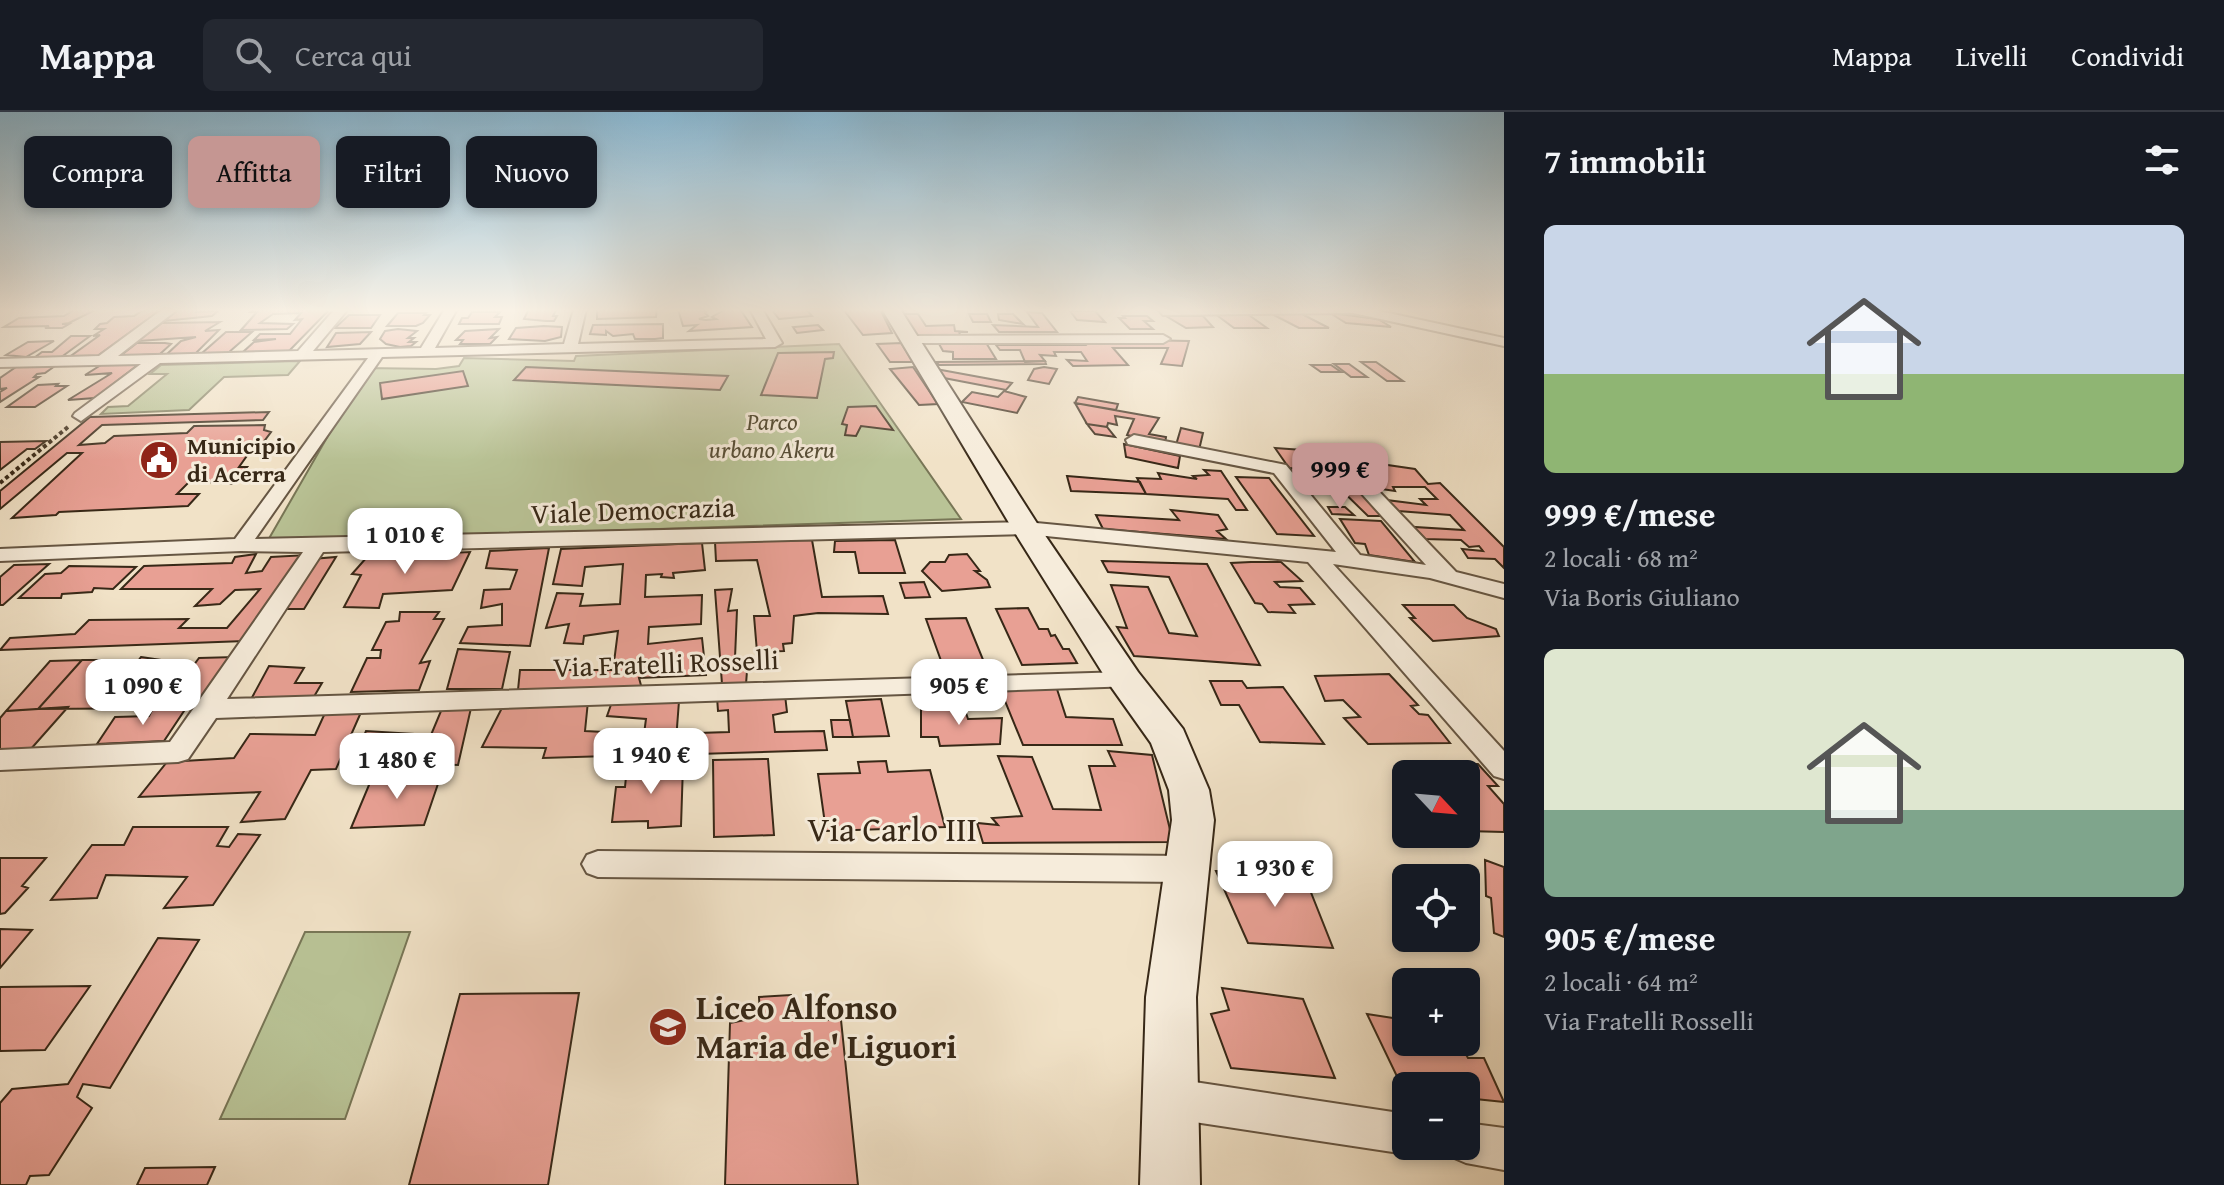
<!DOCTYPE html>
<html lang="it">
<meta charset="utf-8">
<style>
:root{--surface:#171b24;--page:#242831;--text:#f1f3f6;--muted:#9ea1a6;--line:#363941;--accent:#c59692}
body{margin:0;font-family:"Gentium Book Plus",serif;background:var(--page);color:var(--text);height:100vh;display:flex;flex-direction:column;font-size:30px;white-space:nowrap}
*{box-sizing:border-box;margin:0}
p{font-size:26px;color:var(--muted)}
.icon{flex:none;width:44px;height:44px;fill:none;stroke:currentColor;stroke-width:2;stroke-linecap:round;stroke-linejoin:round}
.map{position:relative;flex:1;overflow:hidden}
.side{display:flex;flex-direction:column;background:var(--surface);width:720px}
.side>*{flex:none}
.banner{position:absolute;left:24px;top:24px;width:760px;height:72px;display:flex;gap:16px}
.needle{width:52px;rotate:116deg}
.fabs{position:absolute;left:1392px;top:648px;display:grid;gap:16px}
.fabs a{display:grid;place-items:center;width:88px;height:88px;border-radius:12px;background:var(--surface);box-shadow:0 4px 12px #0003;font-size:40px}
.price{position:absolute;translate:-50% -68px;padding:0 18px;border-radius:16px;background:#fff;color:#222;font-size:26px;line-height:52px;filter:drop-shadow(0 2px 4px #0008)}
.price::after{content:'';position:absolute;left:50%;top:48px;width:24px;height:18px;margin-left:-12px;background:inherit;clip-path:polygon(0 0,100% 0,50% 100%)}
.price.on{background:var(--accent);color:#111}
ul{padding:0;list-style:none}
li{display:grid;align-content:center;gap:16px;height:424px;padding:0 40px}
li span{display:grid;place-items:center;height:248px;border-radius:12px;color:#555}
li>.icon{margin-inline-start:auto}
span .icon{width:144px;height:144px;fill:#fffc;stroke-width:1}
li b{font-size:34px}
h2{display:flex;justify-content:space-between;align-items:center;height:96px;padding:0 40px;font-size:34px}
.pill{padding:0 28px;border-radius:12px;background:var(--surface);box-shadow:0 4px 12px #0003;font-size:28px;line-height:72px}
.pill.on{background:var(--accent);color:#111}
header{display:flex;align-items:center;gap:48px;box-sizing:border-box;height:112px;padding:0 40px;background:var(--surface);border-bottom:2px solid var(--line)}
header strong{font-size:38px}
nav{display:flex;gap:44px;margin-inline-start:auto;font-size:28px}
.search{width:560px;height:72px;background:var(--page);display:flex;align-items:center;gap:20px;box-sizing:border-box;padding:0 28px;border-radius:12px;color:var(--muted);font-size:30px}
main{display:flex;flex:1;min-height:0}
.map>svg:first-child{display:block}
.green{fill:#b9c396;stroke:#787656;stroke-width:2}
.building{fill:#e8a094;stroke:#372817;stroke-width:2}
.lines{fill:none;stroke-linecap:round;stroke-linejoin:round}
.street-casing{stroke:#665643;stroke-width:4}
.secondary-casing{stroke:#372817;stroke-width:4}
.path{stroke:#372817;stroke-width:4;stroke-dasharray:4 3;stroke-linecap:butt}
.street{fill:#f6ecdb;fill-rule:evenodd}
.secondary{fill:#f6ecdb;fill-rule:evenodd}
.labels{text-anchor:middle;stroke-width:6;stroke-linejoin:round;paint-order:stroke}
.far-park-label{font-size:24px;font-style:italic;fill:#584f37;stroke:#f6ecdb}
.far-poi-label{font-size:24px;font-weight:bold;fill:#372817;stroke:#f6ecdb;text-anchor:start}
.street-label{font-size:28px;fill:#372817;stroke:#f6ecdb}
.near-street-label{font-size:34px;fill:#372817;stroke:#f6ecdb}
.near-poi-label{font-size:34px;font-weight:bold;fill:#372817;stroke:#f6ecdb;text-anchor:start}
</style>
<header>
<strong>Mappa</strong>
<div class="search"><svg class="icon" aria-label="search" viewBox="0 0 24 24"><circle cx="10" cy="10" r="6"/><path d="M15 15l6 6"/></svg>Cerca qui</div>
<nav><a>Mappa</a><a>Livelli</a><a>Condividi</a></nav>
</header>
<main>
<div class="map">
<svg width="1504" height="1073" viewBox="0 0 1504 1073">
<rect width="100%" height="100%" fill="#f1e2c7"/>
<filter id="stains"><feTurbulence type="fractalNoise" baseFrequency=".0025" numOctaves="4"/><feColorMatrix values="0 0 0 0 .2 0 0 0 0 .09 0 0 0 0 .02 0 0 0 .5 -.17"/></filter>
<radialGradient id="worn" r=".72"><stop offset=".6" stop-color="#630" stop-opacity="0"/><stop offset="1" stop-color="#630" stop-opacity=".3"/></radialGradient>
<path class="green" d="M839 232 961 407 267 430 367 256 436 257 459 254 464 246 574 249 576 244Z
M300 249 288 263 224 265 189 298 101 302 108 295 128 294 167 262H150L161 253Z
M305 820H410L345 1007H220Z"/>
<path class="building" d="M76 197H97L69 211 62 212H69L62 216H45L49 214 4 215 19 206 64 204Z
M145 197H162L96 245 68 246 100 223 93 224 104 217H95L100 212 107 211 114 205 134 204Z
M179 197H200L197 200 218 199 212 204 164 209Z
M253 197H330L289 239 243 240 254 230 276 227 254 228 260 222H290L302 207 295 208 301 201 273 202 260 211 293 212 287 217 241 218 257 200H250Z
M529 197H558L556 198 553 204H557L554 209H546L524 207Z
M597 197H657L656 205 597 207Z
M678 197 707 199 705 201 708 204 699 207 706 208 716 207 712 205 726 197H740L752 215 689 219 697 213 683 214Z
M806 197 812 204 779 207 772 198Z
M843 197H880L892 221 863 223Z
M1070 199H1095L1105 210 1077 208Z
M472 200H500L495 205H502L499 212H459L462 206H468Z
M1027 200 1042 201 1057 220H999L993 213 1038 215Z
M398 201H426L424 203H430L423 211 416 214H387Z
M1214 201H1246L1267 216H1234Z
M1270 201H1300L1329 216H1299Z
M1330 201 1378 207 1391 215 1346 211Z
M900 202H918L926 214 954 213 955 219 968 220H959L961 225 916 226Z
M969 202H987L991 210H973Z
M998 202H1013L1023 212 999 208Z
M349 203H380L371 216H335Z
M1123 204H1147L1153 209H1144L1153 217H1130L1119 206H1125Z
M1166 204H1203L1213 215 1186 216Z
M220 210 205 219 219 218 195 242 166 243 181 229 196 225 138 229 162 211Z
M663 212V226L655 227H635L633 222 613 224 606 219V223L590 222 593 213Z
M818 213 823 218 797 221 793 215Z
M544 214 562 215 561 225 545 229 509 227 516 216Z
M398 217 417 219 408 226H414L409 230H416L411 234 400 235 386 232 380 227 385 219Z
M499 217 490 226 497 225 490 232H460L463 228H456L465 219Z
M226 220H252L228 241 201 242Z
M371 220 360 232 327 235 336 221Z
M71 224H90L60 246H34L42 240H52Z
M1138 228 1189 229 1182 254 1161 252 1168 236H1113L1128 253 1073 254 1067 248 1087 249 1081 240H1054L1056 244 1040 243 1045 249 1025 250 1020 238H1000L996 233H1085L1081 229 1141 230Z
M54 229 26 245 6 243 28 230Z
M985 229 996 247H953V240L943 239 938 230Z
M137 231H165L171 232 160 242 120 244Z
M901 231 913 250H890L877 232Z
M834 240 833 246 825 247 817 286 761 283 778 241Z
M1045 249 1046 252 939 253 936 250Z
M1361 250H1376L1403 269H1387Z
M139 252 95 286 68 288 112 261 85 263 101 253Z
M1334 252H1349L1367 265H1351Z
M1311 253H1331L1341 260H1321Z
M55 254 45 261 37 262 34 265H39L0 290V280L7 276 0 277V266L16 255Z
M526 255 728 264 720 278 514 268Z
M913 255 938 292 919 293 890 257Z
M1044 255 1057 257 1049 272 1028 268 1034 257Z
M936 257 1012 271 1006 278 939 265Z
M463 259 468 274 382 287 380 271Z
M58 272 56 274H67L35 295H7L38 273Z
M1004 279 1026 285 1017 301 962 290 972 280 998 285Z
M1078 285 1118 292 1116 298 1075 291Z
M1075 291 1159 306 1149 322 1166 325 1165 331 1127 323 1134 307 1115 304 1117 313 1108 311 1107 315 1087 312Z
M876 294 893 318 861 314 856 324 845 323 847 313 842 312 848 295Z
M269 300 263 308 102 313 79 333 105 331 114 324 187 321 194 314 265 313 264 318 271 320 256 340 249 341 239 355H247L232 372 190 369 177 382H199L188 394 59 400 56 403 12 406 82 341H67L0 397V379L90 305Z
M1087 312 1107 315 1115 325 1095 322Z
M1181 316 1203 321 1199 338 1176 333Z
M46 329 35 337H27L0 358V330Z
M1124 332 1180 344 1178 356 1126 345Z
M1275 336 1303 338 1308 348 1325 349 1330 354H1340L1387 404H1368L1322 359 1289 356Z
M1360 349 1415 357 1428 372 1440 371 1504 435V456L1495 447 1468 446 1462 437 1483 439 1479 434 1469 435 1461 428 1425 427 1414 415 1464 418 1450 403 1398 399 1386 388 1426 393 1420 387H1437L1425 375H1393L1395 379 1375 376 1369 369 1353 368 1340 354 1368 356Z
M1204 358 1221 359 1247 398H1236L1228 387 1146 382 1137 366 1161 367 1158 361 1197 367 1193 364 1209 363Z
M1067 364 1140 370 1146 382 1071 379Z
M1236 365 1269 366 1314 424 1277 422Z
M1328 395H1345L1354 403 1332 402Z
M1171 398 1218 403 1227 417 1217 419 1226 427 1103 417 1096 403 1179 408Z
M1340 407 1381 409 1415 450 1369 443 1365 432 1355 431Z
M812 428 822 485 883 484 888 502 818 501 794 504 792 531 783 532 784 539 757 540 754 504H770L757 448 716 449 715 430Z
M895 428 905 461H859L855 440H834L835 429Z
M702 431 705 458 673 461 674 466 661 465 662 462 646 463 645 485 702 483 701 512 649 515 648 532 702 526 706 563 639 566 642 577 518 578 520 558H613L618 519 584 524 583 532 564 531 569 512 546 516 557 481 583 482 580 494 620 492 623 452 585 455 582 474 553 472 561 437Z
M549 436 530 534 460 531 468 515 502 513V492L481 496 484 478 510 477 517 458 486 456 490 439Z
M470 440 452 478 383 482 379 496 344 495 361 463 352 462 367 445Z
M256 442 246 461 262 459 271 445 307 443 245 529 0 538 10 526 75 522 89 508 188 507 179 516H227L260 477 235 478 220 492 195 494 212 477H121L144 454 232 451 235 445Z
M967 442 980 459H975L987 468 990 475 942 479 922 459 930 450H945L949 443Z
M336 445 304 497H277L312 447Z
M1102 449 1207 452 1260 553 1134 544 1117 515 1127 516 1111 473 1148 475 1169 521 1197 524 1169 465 1108 460Z
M1251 450H1281L1302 469 1275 470 1280 475 1300 476 1314 492 1289 493 1295 501 1268 500 1262 492 1255 491 1231 451Z
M49 452 3 493H0V465L14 453Z
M69 454 136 455 113 477 94 476 92 480 62 482 61 486H19L45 462 61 461Z
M924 470 930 485 905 486 900 471Z
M732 477 728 499 737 498 735 546H748L746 572H722L715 478Z
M1403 493H1454L1467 506 1496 517 1499 524 1433 529 1410 506H1415Z
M1028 496 1039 517H1048L1051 524 1055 523 1063 537H1069L1077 551 1022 553 996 497Z
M400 500H439L434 507H444L420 551 430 549 419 578 351 580 367 546H380L381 538H372L386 510 399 509Z
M966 506 986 555 944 557 926 507Z
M458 537 510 540 502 577H447Z
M141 545 168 549 148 573H179L199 546 235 545 204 592 186 596 38 597 82 548H116L94 574H119Z
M82 548 38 597 6 599 50 549Z
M269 554 304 556 295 571H322L312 588 249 591Z
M1389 562 1418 593 1411 594 1419 602 1428 603 1450 631 1368 632 1344 606 1360 605 1343 588 1325 589 1315 564Z
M1210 569H1242L1247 576 1283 575 1324 632 1260 630 1239 593H1221Z
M1056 574 1066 605 1113 607 1122 633H1023L1005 589 979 590 975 575Z
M785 583 787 600 773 603 775 620 824 619 827 638 698 642V621L729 620 728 598 718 599 717 585Z
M613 587 679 589 675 642 543 646 546 636 482 635 505 590 588 589 585 619 644 622 646 607 607 604Z
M881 587 889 624 853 625 846 589Z
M68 595 30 638 0 641V606L6 599Z
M964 595 968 607 1002 606 1000 632 940 634 938 625H921V596Z
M153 596H186L164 629 97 632 115 605 149 604Z
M471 596 458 653 369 650 362 661 348 662 366 619 431 623 441 599Z
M362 598 336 657 311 658 285 707 241 710 260 680 139 685 167 650 234 646 250 622 315 623 325 601Z
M831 608H850L853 625H833Z
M1108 639 1152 643 1173 730 983 731 977 711 998 713 992 706 1022 704 998 644 1032 645 1053 697 1101 698 1089 654H1115Z
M768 647 774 723 714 725 713 648Z
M886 649 888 660 930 658 945 715 826 719 818 662 860 661 858 650Z
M1460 652H1478L1498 674H1488L1504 692V720L1466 719V662H1406V671L1395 657H1465Z
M683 653 681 714 648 716V709L612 710 616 675H625L627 655Z
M374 661 441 663 424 713 351 716Z
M133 715H228L217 734 229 735 238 722 260 723 213 793 164 796 187 765 106 763 97 786 51 788 92 733H124Z
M0 746H46L22 774 28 776 5 801 0 802Z
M1485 748 1504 755V825L1494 821 1491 786 1486 784Z
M1216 759 1304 763 1333 836 1248 831Z
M0 817 32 818 0 856Z
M158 826 199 828 110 976 83 972 77 985 92 996 49 1063 30 1064 26 1073H0V991L12 977 68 972Z
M90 874 45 938 0 939V875Z
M1222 876 1303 887 1335 966 1231 956 1211 902 1229 898Z
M579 881 548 1073H409L460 882Z
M791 883 797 908H841L858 1073H725L730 911 760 905 759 885Z
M1367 902 1406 908V930H1459L1468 946H1484L1504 990 1466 986V974H1406L1404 979Z
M215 1055 207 1073H137L145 1056Z"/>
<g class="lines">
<g class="street-casing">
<path id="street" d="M163 197H178L118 244 298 239 335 197H348L313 239 421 236 445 197H457L435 236 564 232 574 197H586L578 232 766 227 750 197H762L782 231 775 235 382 245 255 427 1026 410 1336 440 1274 361 1128 332 1126 328 1134 323 1286 353 1360 443 1426 453 1353 372 1356 368H1368L1456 460 1504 472V486L1430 466 1333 452 1504 639V667L1494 664 1308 450 1026 422 323 440 227 587 1125 560 1134 562 1138 568 1134 574 216 606 188 647 178 650 0 658V638L170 630 303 440 241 439 0 449V437L235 427 368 246 160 251 81 309 73 304 75 301 141 252 0 255V247L99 244Z
M1158 197H1370L1504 226V234L1353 201 1163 203Z
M910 224 1163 223 1170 227 1163 231H905L903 228Z
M598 739 1186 744 1197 748 1202 757 1197 766 1186 770 598 765 587 761 582 752 587 743Z
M1168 966 1406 1002V1034H1421L1406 1042 1168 1006 1154 1000 1148 986 1154 972Z
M1466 1011 1504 1016V1058L1466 1051 1452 1045 1447 1034H1466Z"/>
</g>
<g class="secondary-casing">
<path id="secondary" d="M882 197H900L1040 416 1138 560 1183 617 1209 678 1214 708 1196 885 1200 1073H1140L1146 885 1172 708 1169 678 1151 631 1112 576 1012 416Z"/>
</g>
<path class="path" d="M0 371 68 315"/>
<use href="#street" class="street"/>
<use href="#secondary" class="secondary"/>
</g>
<linearGradient id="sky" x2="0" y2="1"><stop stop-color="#89b8d3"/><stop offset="0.57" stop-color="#f9f2e6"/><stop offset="1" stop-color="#f9f2e6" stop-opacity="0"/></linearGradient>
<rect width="1504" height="348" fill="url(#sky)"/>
<defs>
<g id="civic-disc" transform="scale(2)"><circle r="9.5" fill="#8f2418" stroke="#f6ecdb"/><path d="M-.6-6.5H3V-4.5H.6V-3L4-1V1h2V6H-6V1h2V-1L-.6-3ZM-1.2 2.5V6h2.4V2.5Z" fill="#fff"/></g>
<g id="school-disc" transform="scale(2)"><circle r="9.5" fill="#8f2418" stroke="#f6ecdb"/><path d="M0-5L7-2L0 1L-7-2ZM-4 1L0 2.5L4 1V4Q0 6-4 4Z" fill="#fff"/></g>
</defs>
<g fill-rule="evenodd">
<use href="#civic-disc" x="159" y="348"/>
<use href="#school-disc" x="668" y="915"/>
</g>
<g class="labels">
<g class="far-park-label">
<text x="772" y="318">Parco<tspan x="772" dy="28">urbano Akeru</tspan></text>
</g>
<g class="far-poi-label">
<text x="187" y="342">Municipio<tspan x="187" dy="28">di Acerra</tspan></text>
</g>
<g class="street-label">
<text transform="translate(633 398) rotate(-2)" y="10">Viale Democrazia</text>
<text transform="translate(666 551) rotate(-2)" y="10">Via Fratelli Rosselli</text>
</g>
<g class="near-street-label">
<text x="892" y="729">Via Carlo III</text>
</g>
<g class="near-poi-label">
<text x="696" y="907">Liceo Alfonso<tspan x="696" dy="39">Maria de' Liguori</tspan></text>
</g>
</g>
<rect width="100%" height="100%" filter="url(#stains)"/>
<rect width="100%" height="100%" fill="url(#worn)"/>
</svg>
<div class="fabs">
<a><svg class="needle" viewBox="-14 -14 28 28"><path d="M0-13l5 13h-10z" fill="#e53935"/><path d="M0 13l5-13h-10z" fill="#9ea1a6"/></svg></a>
<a><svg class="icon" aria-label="locate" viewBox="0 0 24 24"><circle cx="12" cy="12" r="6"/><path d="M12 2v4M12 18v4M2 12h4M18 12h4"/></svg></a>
<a>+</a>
<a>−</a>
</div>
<b class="price on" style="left:1340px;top:399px">999 €</b>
<b class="price" style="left:405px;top:464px">1 010 €</b>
<b class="price" style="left:143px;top:615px">1 090 €</b>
<b class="price" style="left:959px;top:615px">905 €</b>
<b class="price" style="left:651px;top:684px">1 940 €</b>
<b class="price" style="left:397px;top:689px">1 480 €</b>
<b class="price" style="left:1275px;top:797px">1 930 €</b>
<div class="banner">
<a class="pill">Compra</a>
<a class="pill on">Affitta</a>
<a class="pill">Filtri</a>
<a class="pill">Nuovo</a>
</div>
</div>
<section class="side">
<h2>7 immobili<svg class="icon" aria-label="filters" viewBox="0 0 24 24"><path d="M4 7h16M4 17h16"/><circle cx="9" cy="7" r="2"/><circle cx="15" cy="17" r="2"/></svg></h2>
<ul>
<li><span style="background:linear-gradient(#c9d6e8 60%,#8fb573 0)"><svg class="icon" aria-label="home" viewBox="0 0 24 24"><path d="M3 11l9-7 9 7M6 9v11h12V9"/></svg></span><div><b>999 €/mese</b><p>2 locali · 68 m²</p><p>Via Boris Giuliano</p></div></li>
<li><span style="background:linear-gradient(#dfe7d0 65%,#7fa58c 0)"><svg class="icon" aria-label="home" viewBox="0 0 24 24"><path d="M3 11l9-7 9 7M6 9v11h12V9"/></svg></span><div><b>905 €/mese</b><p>2 locali · 64 m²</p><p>Via Fratelli Rosselli</p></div></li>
</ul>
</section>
</main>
